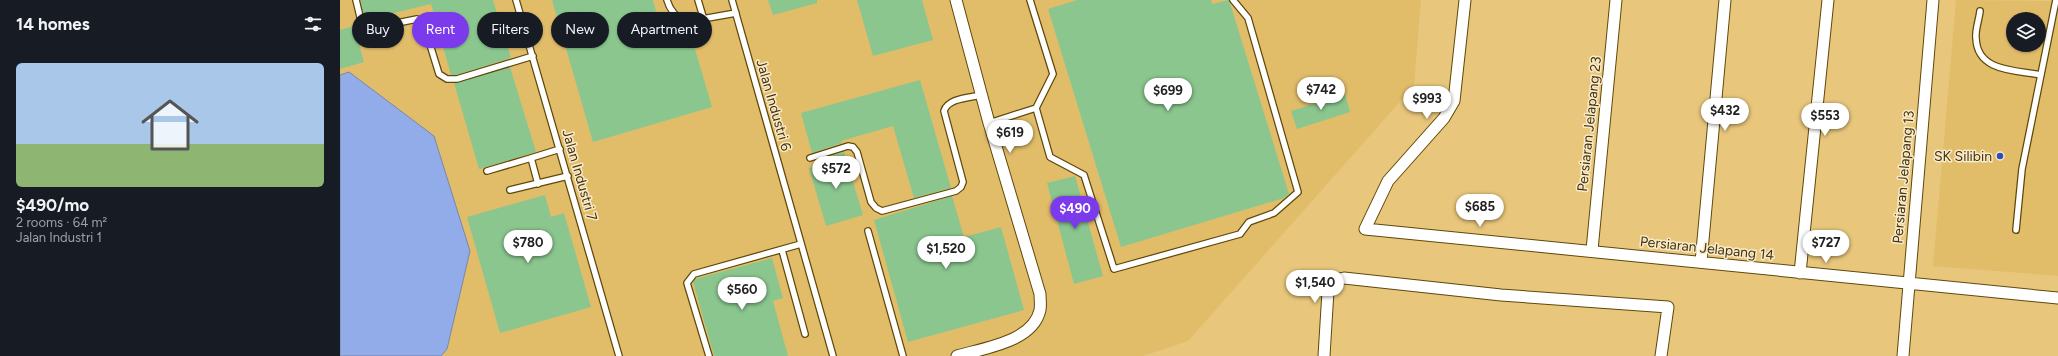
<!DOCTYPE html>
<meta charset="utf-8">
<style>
:root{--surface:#171b24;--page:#20242c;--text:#f1f3f6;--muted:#9ea1a6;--accent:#7c3aed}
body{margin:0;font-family:Figtree,sans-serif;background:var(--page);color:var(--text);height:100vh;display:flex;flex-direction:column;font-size:15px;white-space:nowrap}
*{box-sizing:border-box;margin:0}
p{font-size:13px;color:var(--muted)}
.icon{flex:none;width:22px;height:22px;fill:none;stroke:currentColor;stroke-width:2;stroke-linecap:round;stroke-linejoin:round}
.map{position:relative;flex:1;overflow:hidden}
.details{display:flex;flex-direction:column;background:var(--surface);width:340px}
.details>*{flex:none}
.hud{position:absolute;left:12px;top:12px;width:380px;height:36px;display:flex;gap:8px}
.controls{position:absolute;left:1666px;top:12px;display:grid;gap:8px}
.controls a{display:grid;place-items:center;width:40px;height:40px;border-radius:50%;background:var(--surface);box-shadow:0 1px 3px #0004;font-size:20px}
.price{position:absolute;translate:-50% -34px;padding:0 9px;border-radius:14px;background:#fff;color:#222;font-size:13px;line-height:26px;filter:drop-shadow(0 1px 2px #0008)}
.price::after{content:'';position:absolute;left:50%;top:24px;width:12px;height:9px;margin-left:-6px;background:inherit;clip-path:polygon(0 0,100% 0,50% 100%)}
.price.active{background:var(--accent);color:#fff}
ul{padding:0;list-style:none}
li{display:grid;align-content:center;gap:8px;height:212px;padding:0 16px}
li span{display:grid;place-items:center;height:124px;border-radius:6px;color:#555}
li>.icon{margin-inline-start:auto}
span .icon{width:72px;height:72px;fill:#fffc;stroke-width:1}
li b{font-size:17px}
h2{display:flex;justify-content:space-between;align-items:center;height:48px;padding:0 16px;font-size:17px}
.tag{padding:0 14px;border-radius:18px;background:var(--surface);box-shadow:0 1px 3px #0004;font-size:14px;line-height:36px}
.tag.active{background:var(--accent);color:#fff}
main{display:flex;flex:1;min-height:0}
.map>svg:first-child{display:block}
.built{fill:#e1bd6a;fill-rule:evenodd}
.water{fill:#92ace9;stroke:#7987a9}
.building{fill:#8ac68e}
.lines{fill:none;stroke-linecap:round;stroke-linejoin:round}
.service-casing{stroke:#5f4809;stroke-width:8}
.minor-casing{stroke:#5f4809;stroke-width:13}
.service{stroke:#fff;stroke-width:5.5}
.minor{stroke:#fff;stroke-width:11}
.poi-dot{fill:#2b4dbd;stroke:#fbeac6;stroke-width:1.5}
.labels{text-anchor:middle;stroke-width:3;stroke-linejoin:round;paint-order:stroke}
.street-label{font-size:14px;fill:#3f3213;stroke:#fbeac6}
.poi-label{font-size:14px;fill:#3f3213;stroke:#fbeac6;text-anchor:end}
</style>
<main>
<section class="details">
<h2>14 homes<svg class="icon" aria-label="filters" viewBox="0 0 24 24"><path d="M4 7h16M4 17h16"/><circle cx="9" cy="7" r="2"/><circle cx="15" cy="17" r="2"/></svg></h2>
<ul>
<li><span style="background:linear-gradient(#a9c7e8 65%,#8fb573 0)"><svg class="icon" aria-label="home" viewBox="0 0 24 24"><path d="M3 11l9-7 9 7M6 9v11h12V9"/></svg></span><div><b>$490/mo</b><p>2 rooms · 64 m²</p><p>Jalan Industri 1</p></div></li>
</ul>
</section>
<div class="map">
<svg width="1718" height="356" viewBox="0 0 1718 356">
<rect width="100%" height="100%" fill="#e8c77c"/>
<path class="built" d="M0 0H1081L1074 86 848 341 803 356H0Z
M1616 0 1718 1V276L1593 266ZM1673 19H1699V45H1673Z"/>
<path class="water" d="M9 72 94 136 130 251 107 349 101 356H0V75Z"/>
<path class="building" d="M20 0H153L171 58 116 75H111L91 4 25 20Z
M212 0H313L324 40 350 32 372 107 253 142Z
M428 0H477V3L433 15Z
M517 0H582L593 40 533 56Z
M737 0H871L872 4 889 0 949 194 944 198 781 247 708 9Z
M14 26 24 62 0 69V30Z
M170 67 196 152 139 169 114 83Z
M580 80 611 188 574 198 553 126 501 141 502 143 472 153 461 113Z
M1005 94 1010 112 957 129 951 111Z
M504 152 523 215 486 226 469 168 476 166 475 161Z
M735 176 763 276 734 284 707 183Z
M205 195 211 217 224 213 251 307 160 333 127 217Z
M612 196 624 237 661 227 684 310 568 342 534 220Z
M432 258 443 298 433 301 448 356H374L353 282 355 279Z"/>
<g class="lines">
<g class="service-casing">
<path id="service" d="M16 0 22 25 27 29 77 19 84 25 99 74 107 79H117L193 56
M176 0 279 356
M327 0C330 11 336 17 345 22L396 13
M358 0 364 20
M392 0 493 356
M690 0 713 74 696 108 710 157 744 175 774 269 900 234 909 222 934 213 958 192 908 18 893 0
M1640 11C1639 20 1635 30 1636 38 1637 72 1675 70 1701 75
M649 123 696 108
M470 158 508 146 513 147 517 152 531 202 536 208 542 211 616 191 621 187 623 182 604 111C608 98 629 98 641 95
M147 171 191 158
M198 184 191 158 220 149
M170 190 228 176
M1676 230 1682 169 1716 0
M528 231 563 356
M442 250 465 334
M369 356 347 283 354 274 461 244"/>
</g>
<g class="minor-casing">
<path id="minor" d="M616 0 649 123 700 294C700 299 701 305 700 310 693 342 644 348 617 356
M1125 0 1114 101 1104 118 1048 181 1025 229 1718 298
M1252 250 1276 0
M1361 262 1385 0
M1460 273 1488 0
M984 356 988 291 995 280 1004 278 1161 295 1328 307 1321 356
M1563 356 1593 0"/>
</g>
<use href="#service" class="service"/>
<use href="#minor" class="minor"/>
</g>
<circle class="poi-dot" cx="1660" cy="156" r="4"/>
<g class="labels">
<g class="street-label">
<text transform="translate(434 105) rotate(74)" y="5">Jalan Industri 6</text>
<text transform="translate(1249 124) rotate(-84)" y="5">Persiaran Jelapang 23</text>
<text transform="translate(240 175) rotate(74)" y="5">Jalan Industri 7</text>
<text transform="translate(1563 177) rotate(-85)" y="5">Persiaran Jelapang 13</text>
<text transform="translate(1367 248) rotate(6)" y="5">Persiaran Jelapang 14</text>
</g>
<g class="poi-label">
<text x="1652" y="161">SK Silibin</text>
</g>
</g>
</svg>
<div class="controls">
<a><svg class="icon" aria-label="layers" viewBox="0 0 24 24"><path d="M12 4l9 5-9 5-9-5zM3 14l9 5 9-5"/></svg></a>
</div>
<b class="price" style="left:981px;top:111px">$742</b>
<b class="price" style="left:828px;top:112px">$699</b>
<b class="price" style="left:1087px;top:120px">$993</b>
<b class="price" style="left:1385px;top:132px">$432</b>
<b class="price" style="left:1485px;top:137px">$553</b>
<b class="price" style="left:670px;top:154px">$619</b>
<b class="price" style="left:496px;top:190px">$572</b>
<b class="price" style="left:1140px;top:228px">$685</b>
<b class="price active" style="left:735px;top:230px">$490</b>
<b class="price" style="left:188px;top:264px">$780</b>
<b class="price" style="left:1486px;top:264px">$727</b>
<b class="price" style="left:606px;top:270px">$1,520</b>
<b class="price" style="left:975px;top:304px">$1,540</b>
<b class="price" style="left:402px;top:311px">$560</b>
<div class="hud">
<a class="tag">Buy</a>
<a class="tag active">Rent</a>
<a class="tag">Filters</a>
<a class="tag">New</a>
<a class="tag">Apartment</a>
</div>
</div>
</main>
